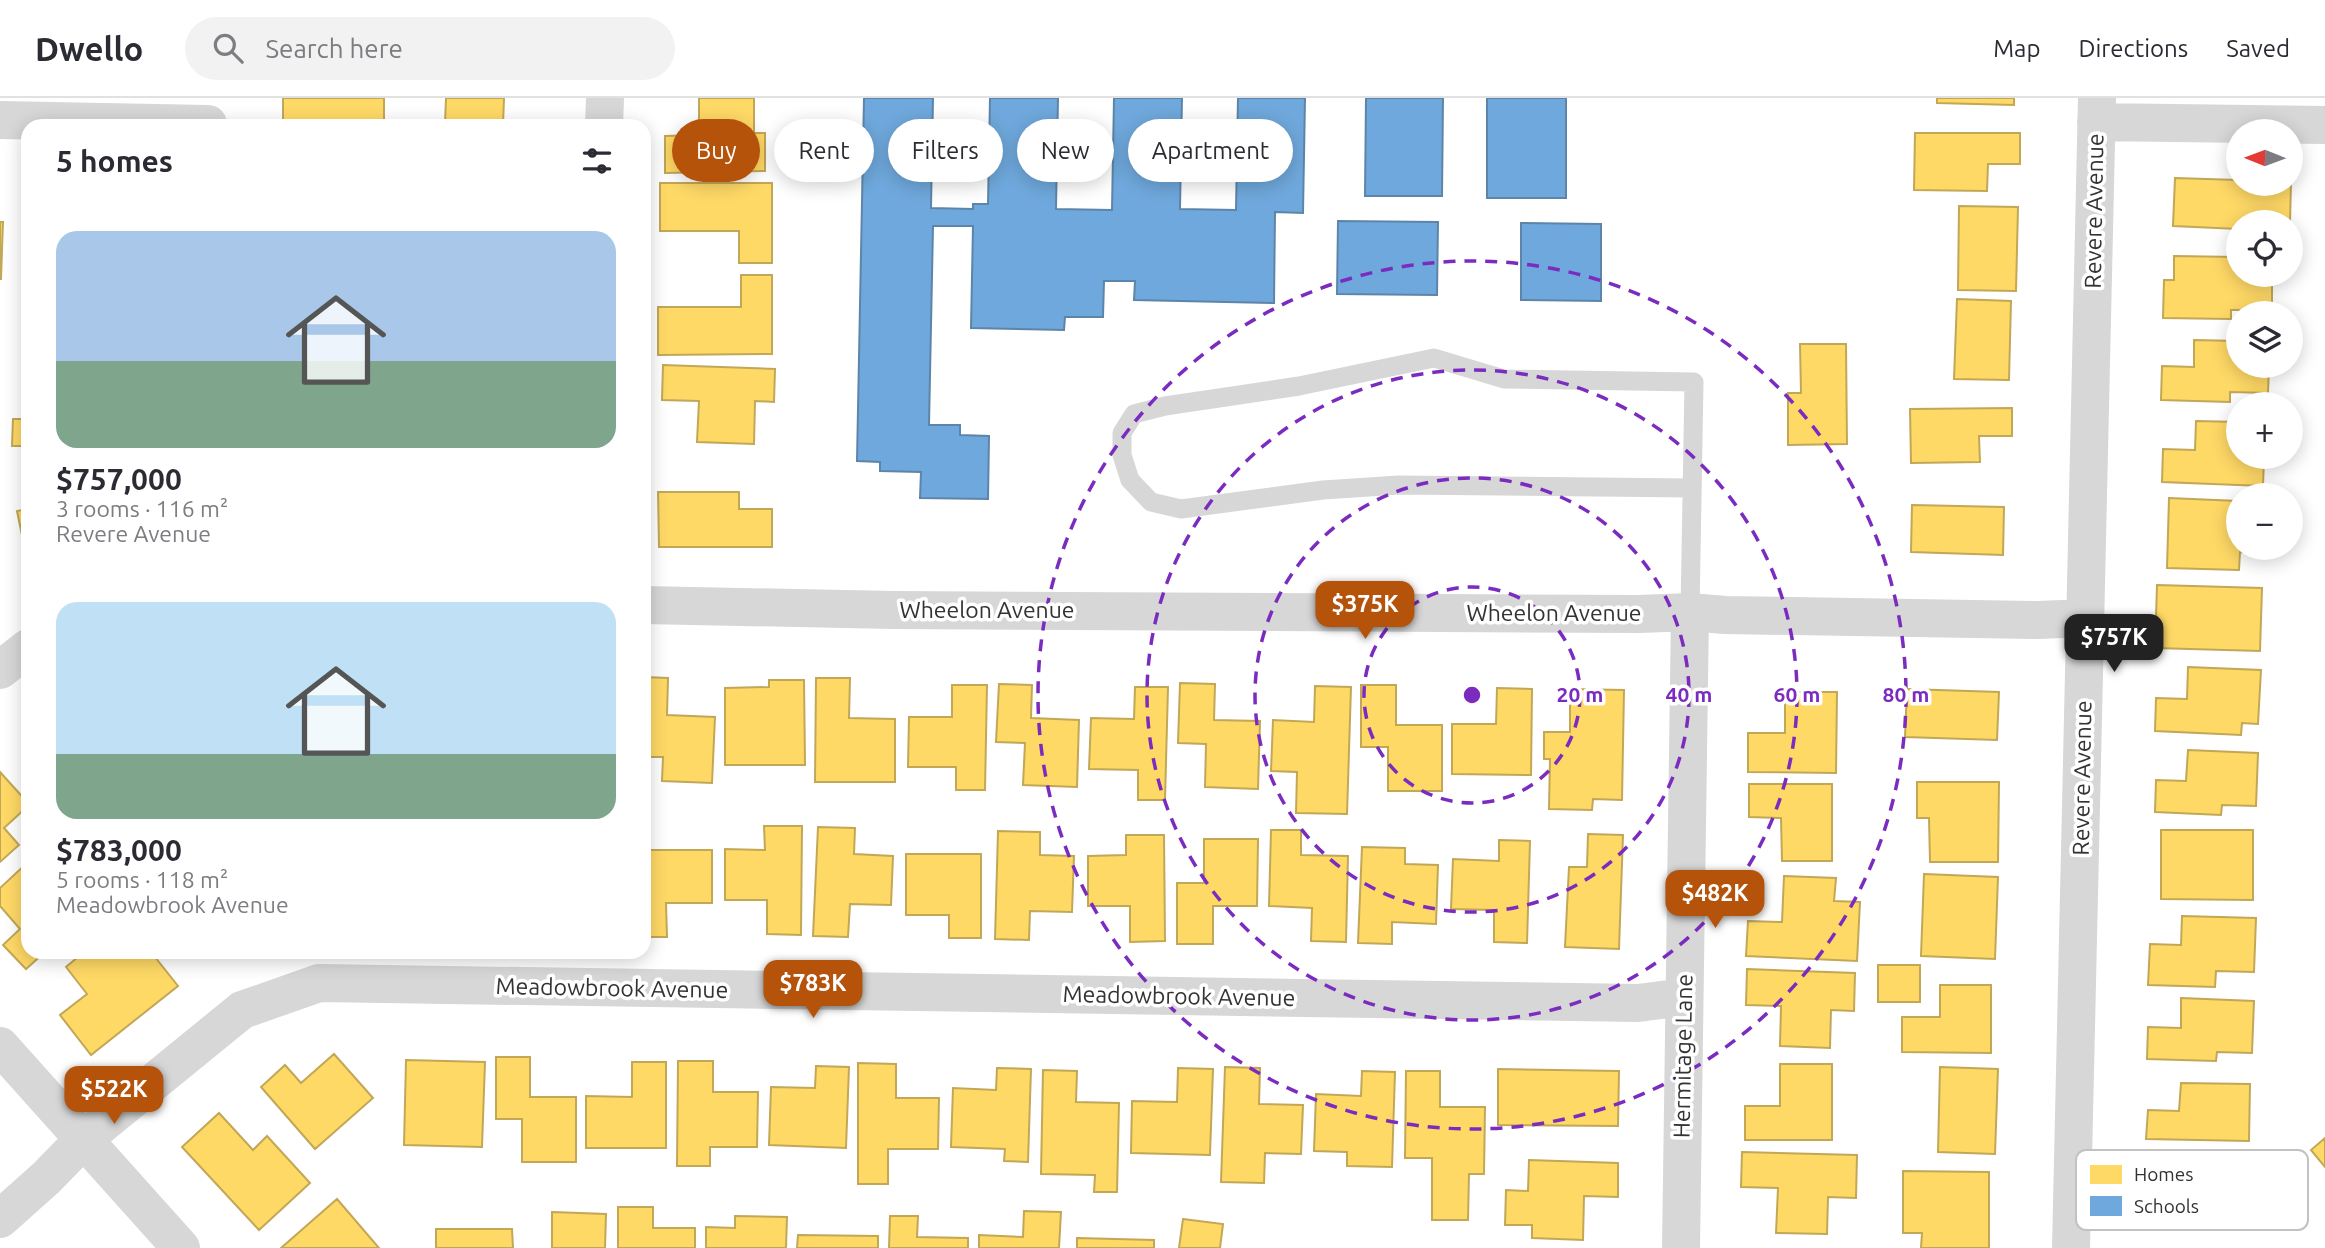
<!DOCTYPE html>
<meta charset="utf-8">
<style>
:root{--surface:#fff;--page:#f2f2f3;--text:#2b2b33;--muted:#7c7c81;--line:#e1e1e2;--accent:#b45309}
body{margin:0;font-family:Ubuntu,sans-serif;background:var(--page);color:var(--text);height:100vh;display:flex;flex-direction:column;font-size:26px;white-space:nowrap}
*{box-sizing:border-box;margin:0}
p{font-size:23px;color:var(--muted)}
.icon{flex:none;width:38px;height:38px;fill:none;stroke:currentColor;stroke-width:2;stroke-linecap:round;stroke-linejoin:round}
.map{position:relative;flex:1;overflow:hidden}
.details{position:absolute;left:21px;top:21px;width:630px;height:840px;display:flex;flex-direction:column;background:var(--surface);border-radius:21px;box-shadow:0 4px 18px #0003}
.details>*{flex:none}
.banner{position:absolute;left:672px;top:21px;width:665px;height:63px;display:flex;gap:14px}
.needle{width:46px;rotate:271deg}
.tools{position:absolute;left:2226px;top:21px;display:grid;gap:14px}
.tools a{display:grid;place-items:center;width:77px;height:77px;border-radius:50%;background:var(--surface);box-shadow:0 4px 18px #0003;font-size:35px}
.price{position:absolute;translate:-50% -60px;padding:0 16px;border-radius:14px;background:var(--accent);color:#fff;font-size:23px;line-height:46px;filter:drop-shadow(0 2px 4px #0008)}
.price::after{content:'';position:absolute;left:50%;top:42px;width:21px;height:16px;margin-left:-10px;background:inherit;clip-path:polygon(0 0,100% 0,50% 100%)}
.price.on{background:#222;color:#fff}
ul{padding:0;list-style:none}
li{display:grid;align-content:center;gap:14px;height:371px;padding:0 35px}
li span{display:grid;place-items:center;height:217px;border-radius:21px;color:#555}
li>.icon{margin-inline-start:auto}
span .icon{width:126px;height:126px;fill:#fffc;stroke-width:1}
li b{font-size:30px}
h2{display:flex;justify-content:space-between;align-items:center;height:84px;padding:0 35px;font-size:30px}
.pill{padding:0 24px;border-radius:32px;background:var(--surface);box-shadow:0 4px 18px #0003;font-size:24px;line-height:63px}
.pill.on{background:var(--accent);color:#fff}
header{display:flex;align-items:center;gap:42px;box-sizing:border-box;height:98px;padding:0 35px;background:var(--surface);border-bottom:2px solid var(--line)}
header strong{font-size:33px}
nav{display:flex;gap:38px;margin-inline-start:auto;font-size:24px}
.search{width:490px;height:63px;background:var(--page);display:flex;align-items:center;gap:18px;box-sizing:border-box;padding:0 24px;border-radius:38px;color:var(--muted);font-size:26px}
.map>svg:first-child{display:block}
.homes{fill:#ffd966;stroke:#c2a757;stroke-width:2}
.schools{fill:#6fa8dc;stroke:#5d85a9;stroke-width:2}
.lines{fill:none;stroke-linecap:round;stroke-linejoin:round}
.lane{stroke:#d7d7d7;stroke-width:19}
.street{stroke:#d7d7d7;stroke-width:38}
.ring{fill:none;stroke:#7b2cbf;stroke-width:3.5;stroke-dasharray:12 9}
.labels{text-anchor:middle;stroke-width:7;stroke-linejoin:round;paint-order:stroke}
.street-label{font-size:23px;fill:#333;stroke:#fff}
.key{fill:#fff;stroke:#c2c2c2;stroke-width:2}
.key-label{font-size:19px;fill:#333}
.centre{fill:#7b2cbf;stroke:#fff;stroke-width:3.5}
.ring-label{font-size:21px;text-anchor:middle;font-weight:bold;fill:#7b2cbf;stroke:#fff;stroke-width:7;stroke-linejoin:round;paint-order:stroke}
</style>
<header>
<strong>Dwello</strong>
<div class="search"><svg class="icon" aria-label="search" viewBox="0 0 24 24"><circle cx="10" cy="10" r="6"/><path d="M15 15l6 6"/></svg>Search here</div>
<nav><a>Map</a><a>Directions</a><a>Saved</a></nav>
</header>
<div class="map">
<svg width="2325" height="1150" viewBox="0 0 2325 1150">
<rect width="100%" height="100%" fill="#fff"/>
<path class="homes" d="M283 0H384V27H283Z
M446 0H504L503 27 445 26Z
M699 0H754V35H765V73L665 75V38L699 37Z
M1937 0H2014V7L1937 5Z
M1915 35H2020V66H1988L1987 93 1914 92Z
M2175 80 2238 82V86L2291 84 2290 124H2238V131L2173 128Z
M660 85H772V165H739V133H660Z
M1959 108 2018 109 2016 193 1958 192Z
M0 124H3L1 181H0Z
M2174 158 2238 159V177H2272V212H2231V221L2163 220 2164 182H2174Z
M741 177H772V256L658 257V209H741Z
M1957 201 2011 203 2009 282 1954 281Z
M2194 242 2238 243V268H2269L2268 295 2230 294V304L2161 302 2162 268 2194 269Z
M1800 246H1846L1847 346 1788 347V295H1801Z
M663 267 775 271 774 304 755 303 754 346 697 344 699 303 662 302Z
M25 287H28V348H12L13 321H24Z
M2012 310V338H1979L1980 364 1911 365 1910 311Z
M2196 323 2238 324V359H2264L2263 388 2162 384 2163 351 2195 352Z
M658 394H739V411H772V449H659Z
M2169 400 2238 403V450H2265L2264 455 2240 454 2239 472 2167 470Z
M1912 407 2004 409 2003 457 1911 454Z
M28 411V461H27L17 413Z
M2157 487 2262 490 2260 553 2155 550Z
M2188 569 2261 572 2258 626 2242 625 2241 637 2155 633 2156 600 2187 601Z
M644 579 668 580 667 617 715 619 712 685 662 683 663 659H644Z
M816 580H850L849 620 895 621V684H815Z
M769 582H804L805 667H725V590L769 589Z
M1180 585 1215 586 1214 622 1260 623 1258 691 1205 689 1206 646 1178 645Z
M999 586 1032 587 1031 620 1079 622 1077 689 1023 687 1025 645 996 644Z
M952 587H987L985 692H956V669H908L909 619H952Z
M1361 587H1396V627H1442V693H1388V649H1361Z
M1315 588 1351 589 1347 716 1296 715 1297 674 1271 673 1273 622 1314 624Z
M1135 589H1168L1165 702H1138V672L1089 671 1091 620 1134 621Z
M1497 590 1532 591 1531 677 1452 676V626H1496Z
M1570 591 1624 592 1622 702 1593 701 1592 712 1549 711 1550 661H1544V634H1570Z
M1907 591 1999 594 1997 642 1905 639Z
M1785 594H1837L1836 675 1748 674V635H1785Z
M2188 652 2258 655 2256 708 2222 707 2221 717 2155 714 2156 682 2186 683Z
M0 674 28 705V708L4 730 19 747 0 764Z
M1917 684H1999L1998 764H1930L1929 720H1917Z
M1749 686H1832V763H1782L1781 720 1749 719Z
M764 728H802L801 837 767 836V802H725V751L765 752Z
M818 729 855 730 854 756 893 758 891 807 850 806 848 839 813 838Z
M1271 732H1301V757L1348 758 1346 844 1311 843 1312 810 1269 808Z
M2161 732H2253V802L2161 801Z
M998 733 1040 734V757L1074 758 1072 814 1030 813 1029 842 995 841Z
M1588 736 1623 737 1619 851 1565 849 1569 769H1587Z
M1126 737H1164L1165 843 1130 844V808H1088V758L1126 757Z
M1204 741H1258L1257 808H1213V846H1177V785H1204Z
M1499 742 1530 743 1527 845 1494 844V812L1451 811 1453 761 1499 763Z
M1362 749 1405 750V766L1438 767 1436 826 1392 824V846L1358 845Z
M644 752H712V805H666L667 839H644Z
M906 756H981V840H949V817H906Z
M28 764V854H45L26 871 3 847 20 831 0 808V790Z
M1924 776 1998 779 1995 861 1921 858Z
M1784 778 1836 780 1834 803 1860 804 1857 863 1746 858 1748 823 1782 824Z
M2182 818 2256 820 2254 874 2216 873 2215 889 2148 887 2150 846 2181 847Z
M84 854H128L131 858 135 854H151L178 888 91 957 60 917 87 896 66 869Z
M1878 867H1920V904H1878Z
M1747 871 1855 875 1854 913 1831 912 1830 950 1780 948 1781 908 1746 907Z
M1940 887H1991V955L1902 954V919H1940Z
M2181 900 2254 903 2252 955 2217 954 2216 963 2147 961 2148 929 2181 930Z
M334 956 373 1000 315 1051 261 989 285 967 301 985Z
M496 959H530V999H576V1064H522V1021H496Z
M406 962 485 964 482 1049 404 1047Z
M678 963H713V994H758L757 1049H710V1068H677Z
M632 964H666V1050H586V998L632 999Z
M858 965 896 966V1000H939L938 1051H888V1086H858Z
M1780 966H1832V1042H1745V1008H1780Z
M816 968 849 969 846 1050 769 1047 771 989 815 990Z
M1225 969 1260 970 1259 1006 1303 1007 1301 1056 1265 1055 1264 1085 1221 1084Z
M1940 969 1998 971 1995 1056 1938 1054Z
M997 970 1031 971 1028 1064 1004 1063 1005 1051 951 1049 953 990 996 992Z
M1178 970 1213 971 1210 1057 1131 1055 1132 1003 1177 1004Z
M1498 971 1619 973 1618 1028 1498 1027Z
M1043 972 1077 973 1076 1004 1119 1005 1117 1094H1094L1095 1077 1041 1076Z
M1362 973 1395 974 1392 1069 1347 1068V1054L1314 1053 1316 996 1361 998Z
M1406 973H1440V1009H1485L1484 1076H1469L1468 1122H1432V1060H1405Z
M2181 985 2250 986 2249 1043 2146 1041 2148 1012 2179 1013Z
M219 1015 253 1052 267 1038 310 1085 259 1132 182 1049Z
M2325 1040V1069L2311 1052Z
M1742 1054 1857 1057 1856 1100 1828 1099 1827 1136 1776 1135 1778 1090 1741 1089Z
M1529 1062 1618 1065V1099L1584 1098 1583 1142 1532 1140V1127H1505L1506 1092 1528 1093Z
M1903 1073 1989 1074V1150H1921L1922 1135H1903Z
M337 1101 379 1150H281Z
M618 1109H653V1130H695V1150H618Z
M1024 1113 1061 1114 1059 1150H979V1137L1023 1139Z
M552 1114 606 1116 605 1150H552Z
M735 1118 787 1119 786 1150H706V1129L735 1130Z
M890 1118H918L917 1139 968 1140V1150H889Z
M1183 1121 1223 1126 1220 1150H1179Z
M436 1131H512L513 1150H436Z
M798 1137 878 1138V1150H797Z
M1077 1140 1154 1142V1150H1077Z"/>
<path class="schools" d="M864 0H933L931 110 973 111V106H988L990 0H1058L1056 111 1112 112 1114 0H1182L1180 111 1236 112 1238 0H1305L1303 115 1275 114 1274 205 1134 202 1135 183H1104L1103 219H1065L1064 232 971 230 973 128H933L929 327H960V337L989 338 988 401 920 400 921 374 880 373V364L857 363Z
M1366 0H1443L1442 98H1365Z
M1487 0H1566V100H1487Z
M1338 123 1438 124 1437 197 1337 196Z
M1521 125 1601 126V203L1521 202Z"/>
<g class="lines">
<path class="lane" d="M1690 514 1694 284 1504 281 1434 260 1299 288 1165 308 1134 316 1122 335V357L1130 382 1151 404 1181 411 1323 392 1399 387 1692 390"/>
<path class="street" d="M0 22 208 26
M2096 24 2325 27
M604 28 605 0
M644 507 893 512 1639 516 1690 514 1725 517 2039 522 2085 520
M0 572 28 550
M0 948 181 1150
M0 1121 46 1080 85 1040 242 912 319 885 1638 905 1684 899
M1681 1150 1690 514
M2071 1150 2097 0"/>
</g>
<g class="ring">
<circle cx="1472" cy="597" r="108"/>
<circle cx="1472" cy="597" r="217"/>
<circle cx="1472" cy="597" r="325"/>
<circle cx="1472" cy="597" r="434"/>
</g>
<g class="labels">
<g class="street-label">
<text transform="translate(2094 113) rotate(-89)" y="8">Revere Avenue</text>
<text x="987" y="520">Wheelon Avenue</text>
<text x="1554" y="523">Wheelon Avenue</text>
<text transform="translate(2082 680) rotate(-89)" y="8">Revere Avenue</text>
<text transform="translate(612 890) rotate(1)" y="8">Meadowbrook Avenue</text>
<text transform="translate(1179 898) rotate(1)" y="8">Meadowbrook Avenue</text>
<text transform="translate(1683 958) rotate(-89)" y="8">Hermitage Lane</text>
</g>
</g>
<rect x="2076" y="1052" width="232" height="80" rx="10" class="key"/>
<rect x="2090" y="1067" width="32" height="19" fill="#ffd966"/>
<rect x="2090" y="1098" width="32" height="20" fill="#6fa8dc"/>
<g class="key-label">
<text x="2134" y="1083">Homes</text>
<text x="2134" y="1115">Schools</text>
</g>
<circle cx="1472" cy="597" r="10" class="centre"/>
<g class="ring-label">
<text x="1580" y="604">20 m</text>
<text x="1689" y="604">40 m</text>
<text x="1797" y="604">60 m</text>
<text x="1906" y="604">80 m</text>
</g>
</svg>
<div class="tools">
<a><svg class="needle" viewBox="-14 -14 28 28"><path d="M0-13l5 13h-10z" fill="#e53935"/><path d="M0 13l5-13h-10z" fill="#7c7c81"/></svg></a>
<a><svg class="icon" aria-label="locate" viewBox="0 0 24 24"><circle cx="12" cy="12" r="6"/><path d="M12 2v4M12 18v4M2 12h4M18 12h4"/></svg></a>
<a><svg class="icon" aria-label="layers" viewBox="0 0 24 24"><path d="M12 4l9 5-9 5-9-5zM3 14l9 5 9-5"/></svg></a>
<a>+</a>
<a>−</a>
</div>
<b class="price" style="left:1365px;top:543px">$375K</b>
<b class="price on" style="left:2114px;top:576px">$757K</b>
<b class="price" style="left:1715px;top:832px">$482K</b>
<b class="price" style="left:813px;top:922px">$783K</b>
<b class="price" style="left:114px;top:1028px">$522K</b>
<div class="banner">
<a class="pill on">Buy</a>
<a class="pill">Rent</a>
<a class="pill">Filters</a>
<a class="pill">New</a>
<a class="pill">Apartment</a>
</div>
<section class="details">
<h2>5 homes<svg class="icon" aria-label="filters" viewBox="0 0 24 24"><path d="M4 7h16M4 17h16"/><circle cx="9" cy="7" r="2"/><circle cx="15" cy="17" r="2"/></svg></h2>
<ul>
<li><span style="background:linear-gradient(#a9c7e8 60%,#7fa58c 0)"><svg class="icon" aria-label="home" viewBox="0 0 24 24"><path d="M3 11l9-7 9 7M6 9v11h12V9"/></svg></span><div><b>$757,000</b><p>3 rooms · 116 m²</p><p>Revere Avenue</p></div></li>
<li><span style="background:linear-gradient(#bfe0f5 70%,#7fa58c 0)"><svg class="icon" aria-label="home" viewBox="0 0 24 24"><path d="M3 11l9-7 9 7M6 9v11h12V9"/></svg></span><div><b>$783,000</b><p>5 rooms · 118 m²</p><p>Meadowbrook Avenue</p></div></li>
</ul>
</section>
</div>
